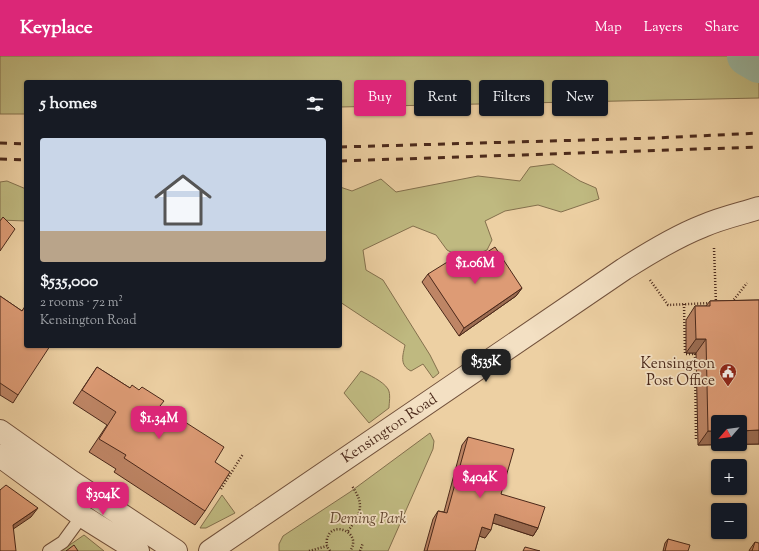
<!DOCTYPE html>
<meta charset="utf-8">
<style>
:root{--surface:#171b24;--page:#242831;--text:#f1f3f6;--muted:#9ea1a6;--accent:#db2777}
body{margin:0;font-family:"Sorts Mill Goudy",serif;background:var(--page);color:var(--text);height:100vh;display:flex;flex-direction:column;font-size:15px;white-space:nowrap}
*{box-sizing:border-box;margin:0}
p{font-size:13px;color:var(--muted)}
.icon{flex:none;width:22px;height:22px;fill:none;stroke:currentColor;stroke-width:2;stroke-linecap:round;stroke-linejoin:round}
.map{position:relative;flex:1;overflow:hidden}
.side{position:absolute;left:24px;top:24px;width:318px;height:268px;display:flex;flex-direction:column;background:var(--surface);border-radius:4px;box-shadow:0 1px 3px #0004}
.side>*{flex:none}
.top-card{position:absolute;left:354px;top:24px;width:345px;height:36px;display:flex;gap:8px}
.needle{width:26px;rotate:242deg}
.fabs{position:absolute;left:711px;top:359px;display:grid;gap:8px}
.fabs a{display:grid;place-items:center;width:36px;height:36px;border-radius:4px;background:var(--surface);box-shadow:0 1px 3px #0004;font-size:20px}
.price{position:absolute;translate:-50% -34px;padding:0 9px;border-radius:8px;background:var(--accent);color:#fff;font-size:13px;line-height:26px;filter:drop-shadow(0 1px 2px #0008)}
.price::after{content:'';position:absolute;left:50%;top:24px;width:12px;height:9px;margin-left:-6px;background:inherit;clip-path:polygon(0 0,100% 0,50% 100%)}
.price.on{background:#222;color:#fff}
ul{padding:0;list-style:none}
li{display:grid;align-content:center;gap:8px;height:212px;padding:0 16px}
li span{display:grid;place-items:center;height:124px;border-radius:4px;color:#555}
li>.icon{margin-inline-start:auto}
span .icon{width:72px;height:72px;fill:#fffc;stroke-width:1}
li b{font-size:17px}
h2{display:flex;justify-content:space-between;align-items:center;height:48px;padding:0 16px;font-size:17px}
.tag{padding:0 14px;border-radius:4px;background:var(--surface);box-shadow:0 1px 3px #0004;font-size:14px;line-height:36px}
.tag.on{background:var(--accent);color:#fff}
header{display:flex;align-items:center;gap:24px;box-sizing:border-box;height:56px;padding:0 20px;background:var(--accent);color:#fff}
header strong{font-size:19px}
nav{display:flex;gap:22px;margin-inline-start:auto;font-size:14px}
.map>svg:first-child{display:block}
.green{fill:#bfb980;stroke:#84704d}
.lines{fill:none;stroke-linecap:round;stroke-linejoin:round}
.river{stroke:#9ab7a1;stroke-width:40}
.service-casing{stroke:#73523c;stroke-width:14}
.minor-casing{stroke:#73523c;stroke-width:24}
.tertiary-casing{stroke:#73523c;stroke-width:24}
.path{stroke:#4a281a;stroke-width:2.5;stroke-dasharray:1 2;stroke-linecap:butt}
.service{stroke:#f3e0c3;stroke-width:12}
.minor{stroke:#f3e0c3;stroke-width:22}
.tertiary{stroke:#f3e0c3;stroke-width:22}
.rail{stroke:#4a281a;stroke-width:3;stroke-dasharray:7 7;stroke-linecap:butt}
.wall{fill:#be8565;stroke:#4a281a}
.shaded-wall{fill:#9b6c52;stroke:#4a281a}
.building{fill:#dd9b75;stroke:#4a281a}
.labels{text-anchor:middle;stroke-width:3.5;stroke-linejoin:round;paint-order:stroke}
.poi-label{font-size:15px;fill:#4a281a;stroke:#f3e0c3;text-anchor:end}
.street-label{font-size:15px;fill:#4a281a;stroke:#f3e0c3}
.park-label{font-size:15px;font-style:italic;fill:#61452e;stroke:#f3e0c3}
</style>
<header>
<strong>Keyplace</strong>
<nav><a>Map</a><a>Layers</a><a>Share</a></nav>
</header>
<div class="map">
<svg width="759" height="495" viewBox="0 0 759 495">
<rect width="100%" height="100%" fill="#edd0a3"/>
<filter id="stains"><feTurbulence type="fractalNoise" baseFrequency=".005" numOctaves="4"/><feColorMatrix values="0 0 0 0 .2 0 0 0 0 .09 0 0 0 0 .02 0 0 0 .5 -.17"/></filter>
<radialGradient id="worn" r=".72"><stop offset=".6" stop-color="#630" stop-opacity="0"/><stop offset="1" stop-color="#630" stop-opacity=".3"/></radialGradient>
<path class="green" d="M0 0H759V42L340 51V26H26V58H0Z
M553 108 580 125 596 132 599 143 561 156 538 149 505 155 485 165 492 184 487 194 464 203 447 194 436 179 413 170 363 194 366 214 383 224 430 299 439 317 433 322 423 308 411 315C399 309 403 299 405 289L340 246V131L352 135 381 123 396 136 478 120 520 125 530 111Z
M7 125 26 133V165L0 164V126Z
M361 315C369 319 383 325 388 333 391 338 389 347 389 352L369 367 344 337Z
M430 377 434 385 433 393 388 495H279V488L283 480 350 436Z
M222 439 235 457 206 472H200Z
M84 479 104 495H61Z"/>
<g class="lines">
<path class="river" d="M747 0 759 7"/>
<g class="service-casing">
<path id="service" d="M49 495 63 486 82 460"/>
</g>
<g class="minor-casing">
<path id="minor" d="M0 375 72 426 176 495
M0 400 82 460 138 495"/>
</g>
<g class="tertiary-casing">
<path id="tertiary" d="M210 495 624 213C649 197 675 181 703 170 721 162 740 158 759 152"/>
</g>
<path class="path" d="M714 192 716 248
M650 224 668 249 711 247
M732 246 747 227
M684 248 685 298H695L696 385
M221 433 243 398
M348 475C361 458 365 449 352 430
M309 495 327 490
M330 495C327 491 326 488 327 483 332 463 363 477 350 495
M360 495 363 487"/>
<use href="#service" class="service"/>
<use href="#minor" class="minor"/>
<use href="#tertiary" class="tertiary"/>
<path class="rail" d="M0 87 26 88
M340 91 655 82 759 77
M0 103 26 104
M340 105 759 91"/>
</g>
<path class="wall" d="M464 211 522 232 516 240 459 280 422 226 428 218Z
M0 240 22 255 26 249V290L18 339 13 347 0 339Z
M759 244V388L698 389 696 297H686V264L695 250H706L710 245Z
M97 311 130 332 160 350 215 406 205 455 195 469 114 416 116 413 89 396 107 369 73 347Z
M468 381 501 438 538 472 533 480 493 467 485 482 479 480 475 495H424L433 463 438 455 444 456 462 389Z
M668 483 688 495H663L665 487Z
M755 486 759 495H749L750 493Z"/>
<path class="shaded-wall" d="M522 232 516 240 459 280 464 272Z
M696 283H706L696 297H686Z
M759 374V388L698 389 708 375H718V388H740V375Z
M38 452 31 461 6 478 13 469Z
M495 458 538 472 533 480 490 466Z
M482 471 491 474 485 482 476 479Z"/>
<path class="building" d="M3 161 15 173 0 195V165Z
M495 191 522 232 464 272 428 218 457 200 464 211Z
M0 240 22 255 26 249V290H50L18 339 0 327Z
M759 244V374L740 375V366H718V375H708L706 283H696L695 250H710V245Z
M97 311 130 332 132 329 139 334 142 331 164 345 160 350 224 391 215 406 230 416 205 455 124 402 126 399 99 383 116 356 82 334Z
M468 381 514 393 501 438 545 451 538 472 495 458 491 474 482 471 475 495H427L438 455 447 457Z
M6 429 38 452 13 469 16 495H0V434Z
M668 483 690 489 688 495H665Z
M755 486 759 487V495H752Z
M74 489 78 495H66Z
M525 491 540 495H523Z"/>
<defs>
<g id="civic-pin" transform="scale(0.9)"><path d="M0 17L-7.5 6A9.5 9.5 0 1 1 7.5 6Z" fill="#8f2418" stroke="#f3e0c3"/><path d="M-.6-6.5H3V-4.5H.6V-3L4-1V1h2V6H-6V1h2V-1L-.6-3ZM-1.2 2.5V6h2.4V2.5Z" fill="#fff"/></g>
</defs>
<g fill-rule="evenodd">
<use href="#civic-pin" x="728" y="316"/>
</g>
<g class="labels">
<g class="poi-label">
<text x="715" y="312">Kensington<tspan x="715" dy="17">Post Office</tspan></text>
</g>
<g class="street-label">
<text transform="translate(389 372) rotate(-34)" y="5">Kensington Road</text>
</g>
<g class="park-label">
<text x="368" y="467">Deming Park</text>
</g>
</g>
<rect width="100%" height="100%" filter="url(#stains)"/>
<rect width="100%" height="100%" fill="url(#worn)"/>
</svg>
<div class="fabs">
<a><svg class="needle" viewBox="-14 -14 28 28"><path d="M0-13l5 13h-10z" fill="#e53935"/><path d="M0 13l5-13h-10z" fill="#9ea1a6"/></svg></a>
<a>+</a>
<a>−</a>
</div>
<b class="price" style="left:475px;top:229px">$1.06M</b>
<b class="price on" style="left:486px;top:327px">$535K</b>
<b class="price" style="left:159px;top:384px">$1.34M</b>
<b class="price" style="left:480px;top:443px">$404K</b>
<b class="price" style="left:103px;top:460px">$304K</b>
<div class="top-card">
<a class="tag on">Buy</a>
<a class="tag">Rent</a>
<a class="tag">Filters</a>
<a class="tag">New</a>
</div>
<section class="side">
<h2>5 homes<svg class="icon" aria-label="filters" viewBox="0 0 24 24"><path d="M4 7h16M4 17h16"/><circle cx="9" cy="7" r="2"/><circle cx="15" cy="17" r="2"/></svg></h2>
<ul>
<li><span style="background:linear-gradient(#c9d6e8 75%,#b9a48a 0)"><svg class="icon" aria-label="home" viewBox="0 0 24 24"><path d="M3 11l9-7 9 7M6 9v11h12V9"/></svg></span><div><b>$535,000</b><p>2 rooms · 72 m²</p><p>Kensington Road</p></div></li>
</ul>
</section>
</div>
